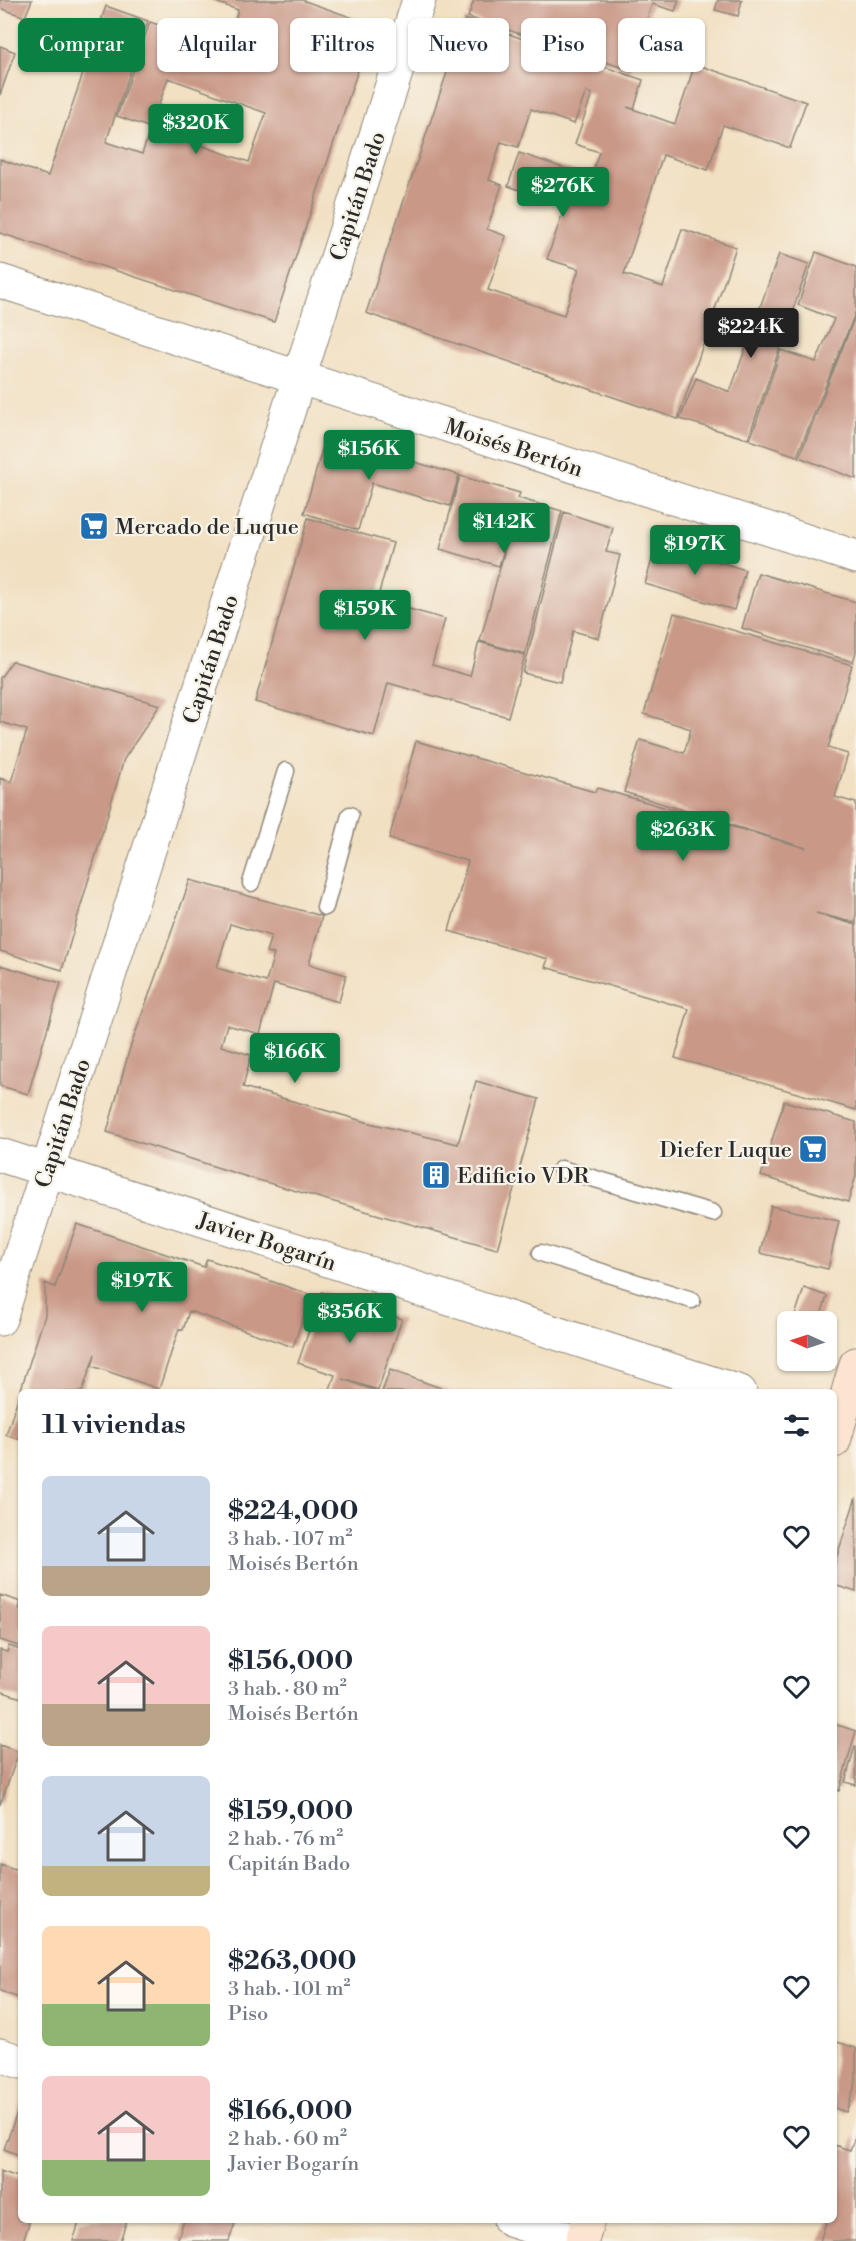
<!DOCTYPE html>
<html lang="es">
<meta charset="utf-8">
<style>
:root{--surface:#fff;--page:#f6f6f7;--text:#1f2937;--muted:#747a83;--accent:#0b8043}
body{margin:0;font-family:"Libre Bodoni",serif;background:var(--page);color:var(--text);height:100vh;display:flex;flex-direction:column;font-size:22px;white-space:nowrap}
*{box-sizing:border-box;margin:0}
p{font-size:20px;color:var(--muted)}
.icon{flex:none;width:33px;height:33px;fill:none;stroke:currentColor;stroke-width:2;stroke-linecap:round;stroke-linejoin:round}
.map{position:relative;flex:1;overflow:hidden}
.sheet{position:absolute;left:18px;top:1389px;width:819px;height:834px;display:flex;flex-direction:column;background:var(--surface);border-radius:9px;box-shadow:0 2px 4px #0004}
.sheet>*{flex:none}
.banner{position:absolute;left:18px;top:18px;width:820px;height:54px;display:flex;gap:12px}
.needle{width:39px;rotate:273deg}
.tools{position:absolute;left:777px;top:1311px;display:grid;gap:12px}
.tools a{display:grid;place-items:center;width:60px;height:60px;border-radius:9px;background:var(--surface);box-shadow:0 2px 4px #0004;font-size:30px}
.price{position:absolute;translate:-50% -51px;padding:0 14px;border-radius:6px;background:var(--accent);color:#fff;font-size:20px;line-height:39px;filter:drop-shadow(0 2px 3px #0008)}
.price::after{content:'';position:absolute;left:50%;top:36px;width:18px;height:14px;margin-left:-9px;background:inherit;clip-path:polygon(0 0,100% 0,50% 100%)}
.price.current{background:#222;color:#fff}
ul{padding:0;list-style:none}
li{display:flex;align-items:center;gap:18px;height:150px;padding:0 24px}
li span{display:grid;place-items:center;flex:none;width:168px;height:120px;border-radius:9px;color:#555}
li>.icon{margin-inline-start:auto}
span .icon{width:72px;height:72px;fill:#fffc;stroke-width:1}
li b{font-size:26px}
h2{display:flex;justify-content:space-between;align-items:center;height:72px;padding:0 24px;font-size:26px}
.pill{padding:0 21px;border-radius:9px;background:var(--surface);box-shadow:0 2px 4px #0004;font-size:21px;line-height:54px}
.pill.current{background:var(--accent);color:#fff}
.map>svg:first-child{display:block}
.building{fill:#c99887;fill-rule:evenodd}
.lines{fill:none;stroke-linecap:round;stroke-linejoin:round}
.lane-casing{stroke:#8e8677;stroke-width:19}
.street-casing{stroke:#8e8677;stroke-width:35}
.secondary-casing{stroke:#8e8677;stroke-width:35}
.lane{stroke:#fff;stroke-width:16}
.street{stroke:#fff;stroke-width:33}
.secondary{stroke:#fce5d0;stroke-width:33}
.labels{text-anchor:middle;stroke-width:4.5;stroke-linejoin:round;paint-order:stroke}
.street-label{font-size:22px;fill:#2b2b2b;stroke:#f7f3e8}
.poi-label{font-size:22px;fill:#2b2b2b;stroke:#f7f3e8;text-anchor:start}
</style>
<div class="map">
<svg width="856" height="2241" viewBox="0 0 856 2241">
<rect width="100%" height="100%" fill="#f7f3e8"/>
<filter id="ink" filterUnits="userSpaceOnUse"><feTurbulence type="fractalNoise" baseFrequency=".0167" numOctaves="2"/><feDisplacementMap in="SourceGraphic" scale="12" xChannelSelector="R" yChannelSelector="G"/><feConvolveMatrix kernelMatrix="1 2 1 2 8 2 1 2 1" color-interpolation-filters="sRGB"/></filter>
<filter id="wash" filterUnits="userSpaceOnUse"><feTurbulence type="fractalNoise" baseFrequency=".008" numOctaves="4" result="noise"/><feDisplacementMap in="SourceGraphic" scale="24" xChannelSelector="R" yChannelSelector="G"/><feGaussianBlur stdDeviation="1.35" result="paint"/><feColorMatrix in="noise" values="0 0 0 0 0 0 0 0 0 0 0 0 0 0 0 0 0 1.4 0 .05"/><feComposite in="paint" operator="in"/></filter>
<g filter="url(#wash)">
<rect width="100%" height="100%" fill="#f2e0c3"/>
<g id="blocks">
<path class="building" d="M0 0H32L25 17 0 8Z
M210 0H302L373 25 274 322 0 233V159L48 176 106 6 148 21 106 142 142 154 151 128 249 162 266 113 168 78 151 128 117 116 150 22 226 48 238 10Z
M474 0H679L675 11 652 4 630 70 468 17Z
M718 0H742L738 16 715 10Z
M465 19 643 80 634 109 627 107 675 124 695 64 806 102 790 148 723 125 708 170 663 155 624 274 663 287 682 229 736 247 678 419 366 313ZM586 92 592 94 575 144 599 152 591 177 519 153 508 186 565 206 547 259 579 269 564 315 488 290 506 236 487 229 502 185 489 180 501 142 518 147 531 109 574 124Z
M0 46 15 52 0 95Z
M816 252 856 267V311L797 456 750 440 781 350 816 362 834 319 798 305Z
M779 254 809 264 748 439 680 419 696 378 730 392Z
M856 314V479L799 457Z
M326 436 459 475 450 506 372 483 358 530 304 513Z
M460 476 520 493 518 498 562 511 525 654 480 641 513 520 499 566 440 549Z
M564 512 613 528 606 552 620 555 599 638 573 631 560 682 523 673Z
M308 518 393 543 377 600 445 619 432 665 470 676 479 642 525 655 508 717 388 683 374 736 255 702Z
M657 542 745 570 734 610 645 584Z
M758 573 856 602V652L853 662 742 628Z
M674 613 852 665 828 748 848 754 835 797 856 803V923L816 913 856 925V1110L675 1058 689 1009 545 967 548 959 449 931 468 861 389 839 416 741 595 792 597 788 806 848 624 792 640 740 684 753 691 729 644 714Z
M12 661 160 705 124 759 62 970 0 951V778L11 782 27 730 0 722V678Z
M190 880 322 916 309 964 346 975 339 1002 274 984 260 1034 227 1025 221 1046 251 1055 243 1087 370 1123 458 1144 476 1081 539 1099 497 1249 241 1175 107 1132 129 1051ZM230 924 271 936 266 952 274 954 266 982 217 968Z
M0 965 61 983 28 1094 0 1086Z
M784 1101 856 1122V1176L848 1202 761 1176Z
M771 1206 839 1221 828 1269 760 1253Z
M77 1224 204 1267 207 1259 311 1295 293 1347 189 1311 183 1330 179 1329 159 1389 92 1366 95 1354 82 1392H21V1440L6 1435 45 1315V1283L55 1287Z
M804 1288 827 1296 819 1322H793Z
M322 1292 402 1319 378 1390 343 1379 379 1392H329L335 1375 298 1363Z
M390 1370 452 1392H382Z
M856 1497V1592L834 1585V1565Z
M0 1595 21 1602 19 1608 21 1609V1647L0 1640Z
M9 1646 21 1650V1698L0 1691V1650L7 1652Z
M834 1724 856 1731 839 1791 834 1789Z
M0 1745 19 1752 0 1805Z
M855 1746H856V1785L845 1782Z
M0 1864 21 1871V1999L0 1991Z
M834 2041 856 2048V2082L846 2112 834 2108Z
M21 2102V2156L4 2149Z
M856 2135V2241H820L827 2220H834V2145L850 2150Z
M0 2171 21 2178V2220H30L23 2241H0Z
M80 2220H127L120 2241H73Z
M184 2220H236L229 2241H177Z"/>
</g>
</g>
<g filter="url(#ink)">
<use href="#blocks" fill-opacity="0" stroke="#8e8677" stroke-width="1.5"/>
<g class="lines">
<g class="lane-casing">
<path id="lane" d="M251 883 286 771
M325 907 350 815
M561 1169 713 1213
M541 1253 692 1300"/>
</g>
<g class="street-casing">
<path id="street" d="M0 281 856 557
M0 1155 740 1392
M0 1319 419 0
M0 2055 21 2062
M510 2220 576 2241"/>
</g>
<g class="secondary-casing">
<path id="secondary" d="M834 1441 856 1364
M582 2241 588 2220"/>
</g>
<use href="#lane" class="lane"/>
<use href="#street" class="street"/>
<use href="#secondary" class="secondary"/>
</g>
</g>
<defs>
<g id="supermarket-square" transform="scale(1.5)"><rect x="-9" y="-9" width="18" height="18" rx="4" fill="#1f6fb2" stroke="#f7f3e8"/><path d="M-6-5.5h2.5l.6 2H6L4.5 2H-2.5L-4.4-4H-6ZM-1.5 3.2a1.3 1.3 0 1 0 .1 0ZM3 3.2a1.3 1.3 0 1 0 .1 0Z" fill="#fff"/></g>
<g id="building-square" transform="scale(1.5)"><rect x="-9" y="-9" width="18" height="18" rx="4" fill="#1f6fb2" stroke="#f7f3e8"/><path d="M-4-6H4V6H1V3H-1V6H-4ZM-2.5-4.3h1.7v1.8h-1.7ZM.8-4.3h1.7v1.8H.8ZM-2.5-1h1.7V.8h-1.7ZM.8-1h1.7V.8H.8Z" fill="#fff"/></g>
</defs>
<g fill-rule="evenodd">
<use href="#supermarket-square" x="94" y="526"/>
<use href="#supermarket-square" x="813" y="1149"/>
<use href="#building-square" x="436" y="1175"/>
</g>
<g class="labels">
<g class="street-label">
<text transform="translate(357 196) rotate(-72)" y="8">Capitán Bado</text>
<text transform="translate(514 447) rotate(18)" y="8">Moisés Bertón</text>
<text transform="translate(210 659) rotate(-72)" y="8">Capitán Bado</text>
<text transform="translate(62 1123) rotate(-72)" y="8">Capitán Bado</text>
<text transform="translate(267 1241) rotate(18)" y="8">Javier Bogarín</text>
</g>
<g class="poi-label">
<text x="115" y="534">Mercado de Luque</text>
<text x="792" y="1157" text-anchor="end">Diefer Luque</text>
<text x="457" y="1183">Edificio VDR</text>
</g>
</g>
</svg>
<div class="tools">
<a><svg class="needle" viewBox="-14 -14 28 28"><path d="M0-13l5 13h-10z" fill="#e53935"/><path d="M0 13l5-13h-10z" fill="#747a83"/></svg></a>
</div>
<b class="price" style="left:196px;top:155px">$320K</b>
<b class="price" style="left:563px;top:218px">$276K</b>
<b class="price current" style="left:751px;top:359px">$224K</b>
<b class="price" style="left:369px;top:481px">$156K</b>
<b class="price" style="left:504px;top:554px">$142K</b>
<b class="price" style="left:695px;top:576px">$197K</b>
<b class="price" style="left:365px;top:641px">$159K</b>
<b class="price" style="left:683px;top:862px">$263K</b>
<b class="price" style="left:295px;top:1084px">$166K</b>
<b class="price" style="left:142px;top:1313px">$197K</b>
<b class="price" style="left:350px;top:1344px">$356K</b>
<div class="banner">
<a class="pill current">Comprar</a>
<a class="pill">Alquilar</a>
<a class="pill">Filtros</a>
<a class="pill">Nuevo</a>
<a class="pill">Piso</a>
<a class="pill">Casa</a>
</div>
<section class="sheet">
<h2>11 viviendas<svg class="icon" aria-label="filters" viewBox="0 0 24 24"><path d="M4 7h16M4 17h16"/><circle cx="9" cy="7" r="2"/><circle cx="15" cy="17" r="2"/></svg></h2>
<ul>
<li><span style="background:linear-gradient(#c9d6e8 75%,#b9a48a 0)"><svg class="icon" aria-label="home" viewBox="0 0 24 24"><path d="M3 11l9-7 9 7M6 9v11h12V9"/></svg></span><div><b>$224,000</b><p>3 hab. · 107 m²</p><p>Moisés Bertón</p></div><svg class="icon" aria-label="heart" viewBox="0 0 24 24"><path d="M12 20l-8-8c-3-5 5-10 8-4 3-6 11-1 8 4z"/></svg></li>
<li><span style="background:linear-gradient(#f6c9c9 65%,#b9a48a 0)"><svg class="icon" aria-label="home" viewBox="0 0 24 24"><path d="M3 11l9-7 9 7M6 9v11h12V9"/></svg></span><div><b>$156,000</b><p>3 hab. · 80 m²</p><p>Moisés Bertón</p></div><svg class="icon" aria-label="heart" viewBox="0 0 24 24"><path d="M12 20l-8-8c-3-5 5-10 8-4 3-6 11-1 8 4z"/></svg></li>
<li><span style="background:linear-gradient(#c9d6e8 75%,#c2b280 0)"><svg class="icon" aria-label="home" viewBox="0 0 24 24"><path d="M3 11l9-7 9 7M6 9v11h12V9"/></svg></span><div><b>$159,000</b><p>2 hab. · 76 m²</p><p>Capitán Bado</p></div><svg class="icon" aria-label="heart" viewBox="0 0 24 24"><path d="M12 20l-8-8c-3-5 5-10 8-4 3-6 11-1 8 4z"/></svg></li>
<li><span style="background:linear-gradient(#ffd9b3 65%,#8fb573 0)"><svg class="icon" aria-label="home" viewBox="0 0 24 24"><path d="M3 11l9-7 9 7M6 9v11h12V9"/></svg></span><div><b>$263,000</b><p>3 hab. · 101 m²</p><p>Piso</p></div><svg class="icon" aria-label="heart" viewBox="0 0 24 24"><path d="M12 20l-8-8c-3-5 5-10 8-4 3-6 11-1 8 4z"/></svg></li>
<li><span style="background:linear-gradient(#f6c9c9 70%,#8fb573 0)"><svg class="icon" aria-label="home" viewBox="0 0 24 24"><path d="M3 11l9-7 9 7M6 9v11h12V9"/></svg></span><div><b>$166,000</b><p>2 hab. · 60 m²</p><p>Javier Bogarín</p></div><svg class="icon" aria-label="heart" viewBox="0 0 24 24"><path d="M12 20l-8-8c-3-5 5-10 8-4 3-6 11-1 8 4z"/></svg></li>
</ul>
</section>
</div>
